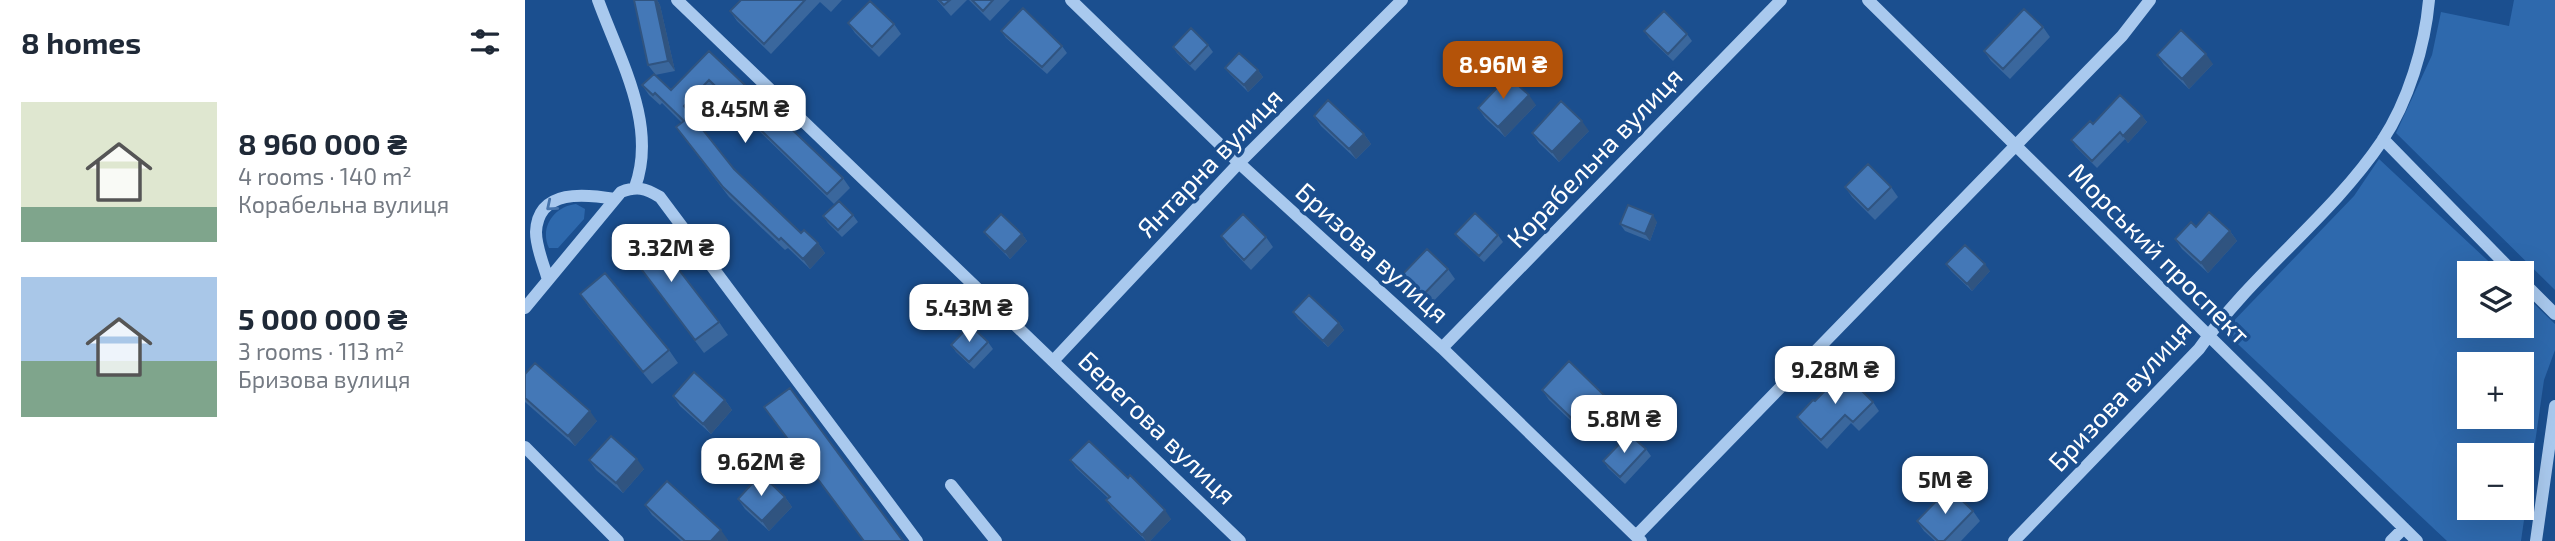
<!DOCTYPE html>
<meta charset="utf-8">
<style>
:root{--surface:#fff;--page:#f6f6f7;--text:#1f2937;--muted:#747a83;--accent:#b45309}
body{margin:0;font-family:"Exo 2",sans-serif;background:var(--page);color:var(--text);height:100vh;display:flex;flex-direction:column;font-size:26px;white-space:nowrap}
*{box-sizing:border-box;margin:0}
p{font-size:23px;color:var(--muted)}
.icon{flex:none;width:38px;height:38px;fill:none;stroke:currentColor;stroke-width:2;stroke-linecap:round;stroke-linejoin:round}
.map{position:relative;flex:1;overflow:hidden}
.panel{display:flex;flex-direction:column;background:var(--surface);width:525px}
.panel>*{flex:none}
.buttons{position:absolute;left:1932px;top:261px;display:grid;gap:14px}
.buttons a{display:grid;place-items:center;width:77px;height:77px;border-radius:0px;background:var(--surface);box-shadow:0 7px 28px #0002;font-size:35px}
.price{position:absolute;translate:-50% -60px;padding:0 16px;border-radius:14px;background:#fff;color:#222;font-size:23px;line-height:46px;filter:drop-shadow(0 2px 4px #0008)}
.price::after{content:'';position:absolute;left:50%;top:42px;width:21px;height:16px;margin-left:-10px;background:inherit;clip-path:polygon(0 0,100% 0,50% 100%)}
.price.selected{background:var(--accent);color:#fff}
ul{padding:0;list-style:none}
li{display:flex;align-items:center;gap:21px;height:175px;padding:0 21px}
li span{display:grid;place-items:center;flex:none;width:196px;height:140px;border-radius:0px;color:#555}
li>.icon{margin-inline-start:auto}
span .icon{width:84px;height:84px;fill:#fffc;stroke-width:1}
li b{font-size:30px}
h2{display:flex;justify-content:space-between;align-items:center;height:84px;padding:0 21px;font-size:30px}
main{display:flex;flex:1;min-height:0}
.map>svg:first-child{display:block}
.green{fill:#2e69ad;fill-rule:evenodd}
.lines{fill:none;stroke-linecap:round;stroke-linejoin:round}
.minor{stroke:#a9c9ee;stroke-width:12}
.wall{fill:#3a679d}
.shaded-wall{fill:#305480}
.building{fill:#4478b7;stroke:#305480;stroke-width:2}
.oneway{stroke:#4674ac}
.labels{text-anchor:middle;stroke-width:7;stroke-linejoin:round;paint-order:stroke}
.street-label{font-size:26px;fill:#fff;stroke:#1b4f8f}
</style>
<main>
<section class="panel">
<h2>8 homes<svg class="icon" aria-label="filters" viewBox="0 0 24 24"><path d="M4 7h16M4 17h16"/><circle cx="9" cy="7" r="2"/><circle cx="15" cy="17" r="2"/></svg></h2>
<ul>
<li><span style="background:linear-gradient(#dfe7d0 75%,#7fa58c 0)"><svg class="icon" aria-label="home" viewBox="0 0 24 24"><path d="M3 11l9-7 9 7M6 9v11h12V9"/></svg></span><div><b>8 960 000 ₴</b><p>4 rooms · 140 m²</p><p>Корабельна вулиця</p></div></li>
<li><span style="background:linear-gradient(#a9c7e8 60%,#7fa58c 0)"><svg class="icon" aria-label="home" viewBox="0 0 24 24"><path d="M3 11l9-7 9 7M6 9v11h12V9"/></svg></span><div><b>5 000 000 ₴</b><p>3 rooms · 113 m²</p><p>Бризова вулиця</p></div></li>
</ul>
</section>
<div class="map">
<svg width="2030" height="541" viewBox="0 0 2030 541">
<rect width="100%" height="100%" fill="#1b4f8f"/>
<path class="green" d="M1989 0H2030V290L1871 133 1907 55 1916 12 1984 26Z
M1854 159 1976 273H1944V326H1997V292L2030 324V350L2019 380 1996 541H1922L1699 331 1829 196ZM1997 364V416H1944V364ZM1997 455V508H1944V455Z
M51 204 60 209 59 219 33 248H24C14 227 30 206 51 204Z"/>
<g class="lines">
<path class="minor" d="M73 0C94 58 133 125 110 187
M152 0 715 541
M546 0 714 163 917 348 1116 541
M1343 0 1892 541
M1858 139 1989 273
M23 280C19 265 11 248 11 232 13 188 61 194 90 199
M1997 281 2030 314
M0 308 96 192C112 186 120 188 135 197L392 541
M917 348 1256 0
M529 360 714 163 877 0
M0 447 93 541
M426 485 471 541
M1111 536 1597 36 1625 0
M1489 541 1674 349C1727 273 1805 218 1857 141 1883 102 1900 46 1904 0
M1866 541 1879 528
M2011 541 2030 406"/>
</g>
<path class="wall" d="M109 0H132L135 5 150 71 130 75 146 90 184 51 318 178 325 188 309 204 191 89 166 115 209 169 276 233 293 243 300 253 285 269 263 248 260 250 204 197 151 127 157 123 137 103 135 105 124 95 117 85 130 74 123 65Z
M216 0H317L306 12 295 2 246 54 212 21 205 11Z
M412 0H442L426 16Z
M444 0H485L465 21Z
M323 23 369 24 376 34 354 57 330 33Z
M1518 27 1525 37 1485 79 1466 61 1459 51Z
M476 31 537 46 542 53 522 74 481 38Z
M1119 31 1162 34 1167 41 1148 61 1124 38Z
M683 45 688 52 670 71 652 53 648 47Z
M1632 55 1688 64 1664 89 1639 65Z
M700 68 733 70 738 77 723 92 705 74Z
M1011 105 980 137 960 118 953 108Z
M789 116 839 134 846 144 831 159 796 126Z
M1617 116 1622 122 1603 143 1600 139 1572 168 1551 147 1546 140 1568 124Z
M1064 131 1034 162 1014 143 1007 133Z
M1320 187H1366L1373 197 1350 220 1327 197Z
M328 215 333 222 317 237 303 223 298 216Z
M1132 222 1125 241 1100 231 1095 224Z
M1671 227 1705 231 1712 241 1683 273 1657 249 1650 239Z
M459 232 497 234 502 241 485 259 464 238Z
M930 234 973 235 978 242 959 262 935 240Z
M696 236 741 237 748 247 726 270 703 246Z
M98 245 194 322 203 335 179 353Z
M1421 264 1465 271 1447 291 1426 271Z
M923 269 930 279 902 308 881 288 874 278Z
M55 294 144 350 153 363 127 384 64 307Z
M768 312 814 323 819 330 803 347 773 319Z
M463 342 468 349 449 369 431 352 426 345Z
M0 374 72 421 50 446 0 402Z
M1017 390 1085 401 1092 411 1065 439 1024 400Z
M148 396 200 400 207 410 186 434 155 406Z
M1290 401 1348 402 1354 411 1334 431 1326 423 1302 449 1278 425 1272 417Z
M1121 449 1126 456 1100 484 1083 468 1078 461Z
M64 460 119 469 98 493 71 470Z
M545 460 646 519 625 541H621L587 508 581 500 583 498 551 468Z
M260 497 267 507 244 531 220 509 213 499Z
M120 505 203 540 202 541H156L127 515Z
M1448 511 1455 521 1436 541H1410L1399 531 1392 521Z"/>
<path class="shaded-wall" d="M130 0H132L135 5 150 71 143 61Z
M1681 54 1688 64 1664 89 1657 79Z
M733 70 738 77 723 92 719 85Z
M1004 95 1011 105 980 137 973 127Z
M1617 116 1622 122 1603 143 1598 136Z
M1057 121 1064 131 1034 162 1027 152Z
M839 134 846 144 831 159 824 149Z
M1128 215 1132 222 1125 241 1120 234Z
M1705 231 1712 241 1683 273 1676 263Z
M497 234 502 241 485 259 480 252Z
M293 243 300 253 285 269 278 259Z
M1460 264 1465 271 1447 291 1442 284Z
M814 323 819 330 803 347 798 341Z
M200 400 207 410 186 434 178 424Z
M65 411 72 421 50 446 43 436Z
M112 459 119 469 98 493 91 483Z
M260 497 267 507 244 531 237 521Z
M640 510 646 519 625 541H621L617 535Z
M196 530 203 540 202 541H186Z"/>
<path class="building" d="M109 0H130L143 61 123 65Z
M216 0H280L239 44 205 11Z
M414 0H425L419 5Z
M447 0H468L458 11Z
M345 1 369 24 347 47 323 23Z
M498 8 537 46 517 67 476 31Z
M1499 9 1518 27 1478 69 1459 51Z
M1139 11 1162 34 1143 54 1119 31Z
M666 28 683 45 665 64 648 47Z
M1656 30 1681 54 1657 79 1632 55Z
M184 51 318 178 302 194 184 80 159 106 209 169 276 233 279 230 293 243 278 259 256 238 254 240 198 187 151 127 159 121 130 93 128 95 117 85 129 74 146 90Z
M714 53 733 70 719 85 700 68Z
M983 76 1004 95 973 127 953 108Z
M1595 95 1617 116 1598 136 1595 132 1567 161 1546 140 1565 121 1568 124Z
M803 100 839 134 824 149 789 116Z
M1036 101 1057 121 1027 152 1007 133Z
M1343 164 1366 187 1343 210 1320 187Z
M314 201 328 215 313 230 298 216Z
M1103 205 1128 215 1120 234 1095 224Z
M1684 212 1705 231 1676 263 1650 239 1666 222 1671 227Z
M950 213 973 235 954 256 930 234Z
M476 214 497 234 480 252 459 232Z
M718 214 741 237 719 260 696 236Z
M121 227 194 322 170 340 98 245Z
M1440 245 1460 264 1442 284 1421 264Z
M902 249 923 269 895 298 874 278Z
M80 273 144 350 118 372 55 294Z
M784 295 814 323 798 341 768 312Z
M445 325 463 342 444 362 426 345Z
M1044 361 1085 401 1058 429 1017 390Z
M10 363 65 411 43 436 0 398V374Z
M169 372 200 400 178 424 148 396Z
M1318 372 1348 402 1328 422 1320 415 1296 440 1272 417 1288 400 1290 401Z
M265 388 378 541H339L239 407Z
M1104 434 1121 449 1095 477 1078 461Z
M86 436 112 459 91 483 64 460Z
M564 441 603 478 605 475 640 510 617 535 581 500 585 497 545 460Z
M236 474 260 497 237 521 213 499Z
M142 481 196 530 186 541H160L120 505Z
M1424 488 1448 511 1419 541H1413L1392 521Z"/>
<defs><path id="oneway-chevron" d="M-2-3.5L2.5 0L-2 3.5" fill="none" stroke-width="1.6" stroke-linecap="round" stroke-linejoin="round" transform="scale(1.75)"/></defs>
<use class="oneway" href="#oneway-chevron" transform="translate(26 206) rotate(140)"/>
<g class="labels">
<g class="street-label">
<text transform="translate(1070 158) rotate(-46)" y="9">Корабельна вулиця</text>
<text transform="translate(685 163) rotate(-46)" y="9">Янтарна вулиця</text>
<text transform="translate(847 253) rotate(42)" y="9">Бризова вулиця</text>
<text transform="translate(1634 254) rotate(45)" y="9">Морський проспект</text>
<text transform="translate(1595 396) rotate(-47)" y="9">Бризова вулиця</text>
<text transform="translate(632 428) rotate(44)" y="9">Берегова вулиця</text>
</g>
</g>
</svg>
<div class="buttons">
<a><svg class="icon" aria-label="layers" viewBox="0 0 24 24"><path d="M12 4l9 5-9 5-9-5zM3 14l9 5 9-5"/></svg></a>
<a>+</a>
<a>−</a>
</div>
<b class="price selected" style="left:978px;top:101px">8.96M ₴</b>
<b class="price" style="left:220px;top:145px">8.45M ₴</b>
<b class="price" style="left:146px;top:284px">3.32M ₴</b>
<b class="price" style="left:444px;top:344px">5.43M ₴</b>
<b class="price" style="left:1310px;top:406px">9.28M ₴</b>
<b class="price" style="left:1099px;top:455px">5.8M ₴</b>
<b class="price" style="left:236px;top:498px">9.62M ₴</b>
<b class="price" style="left:1420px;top:516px">5M ₴</b>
</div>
</main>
